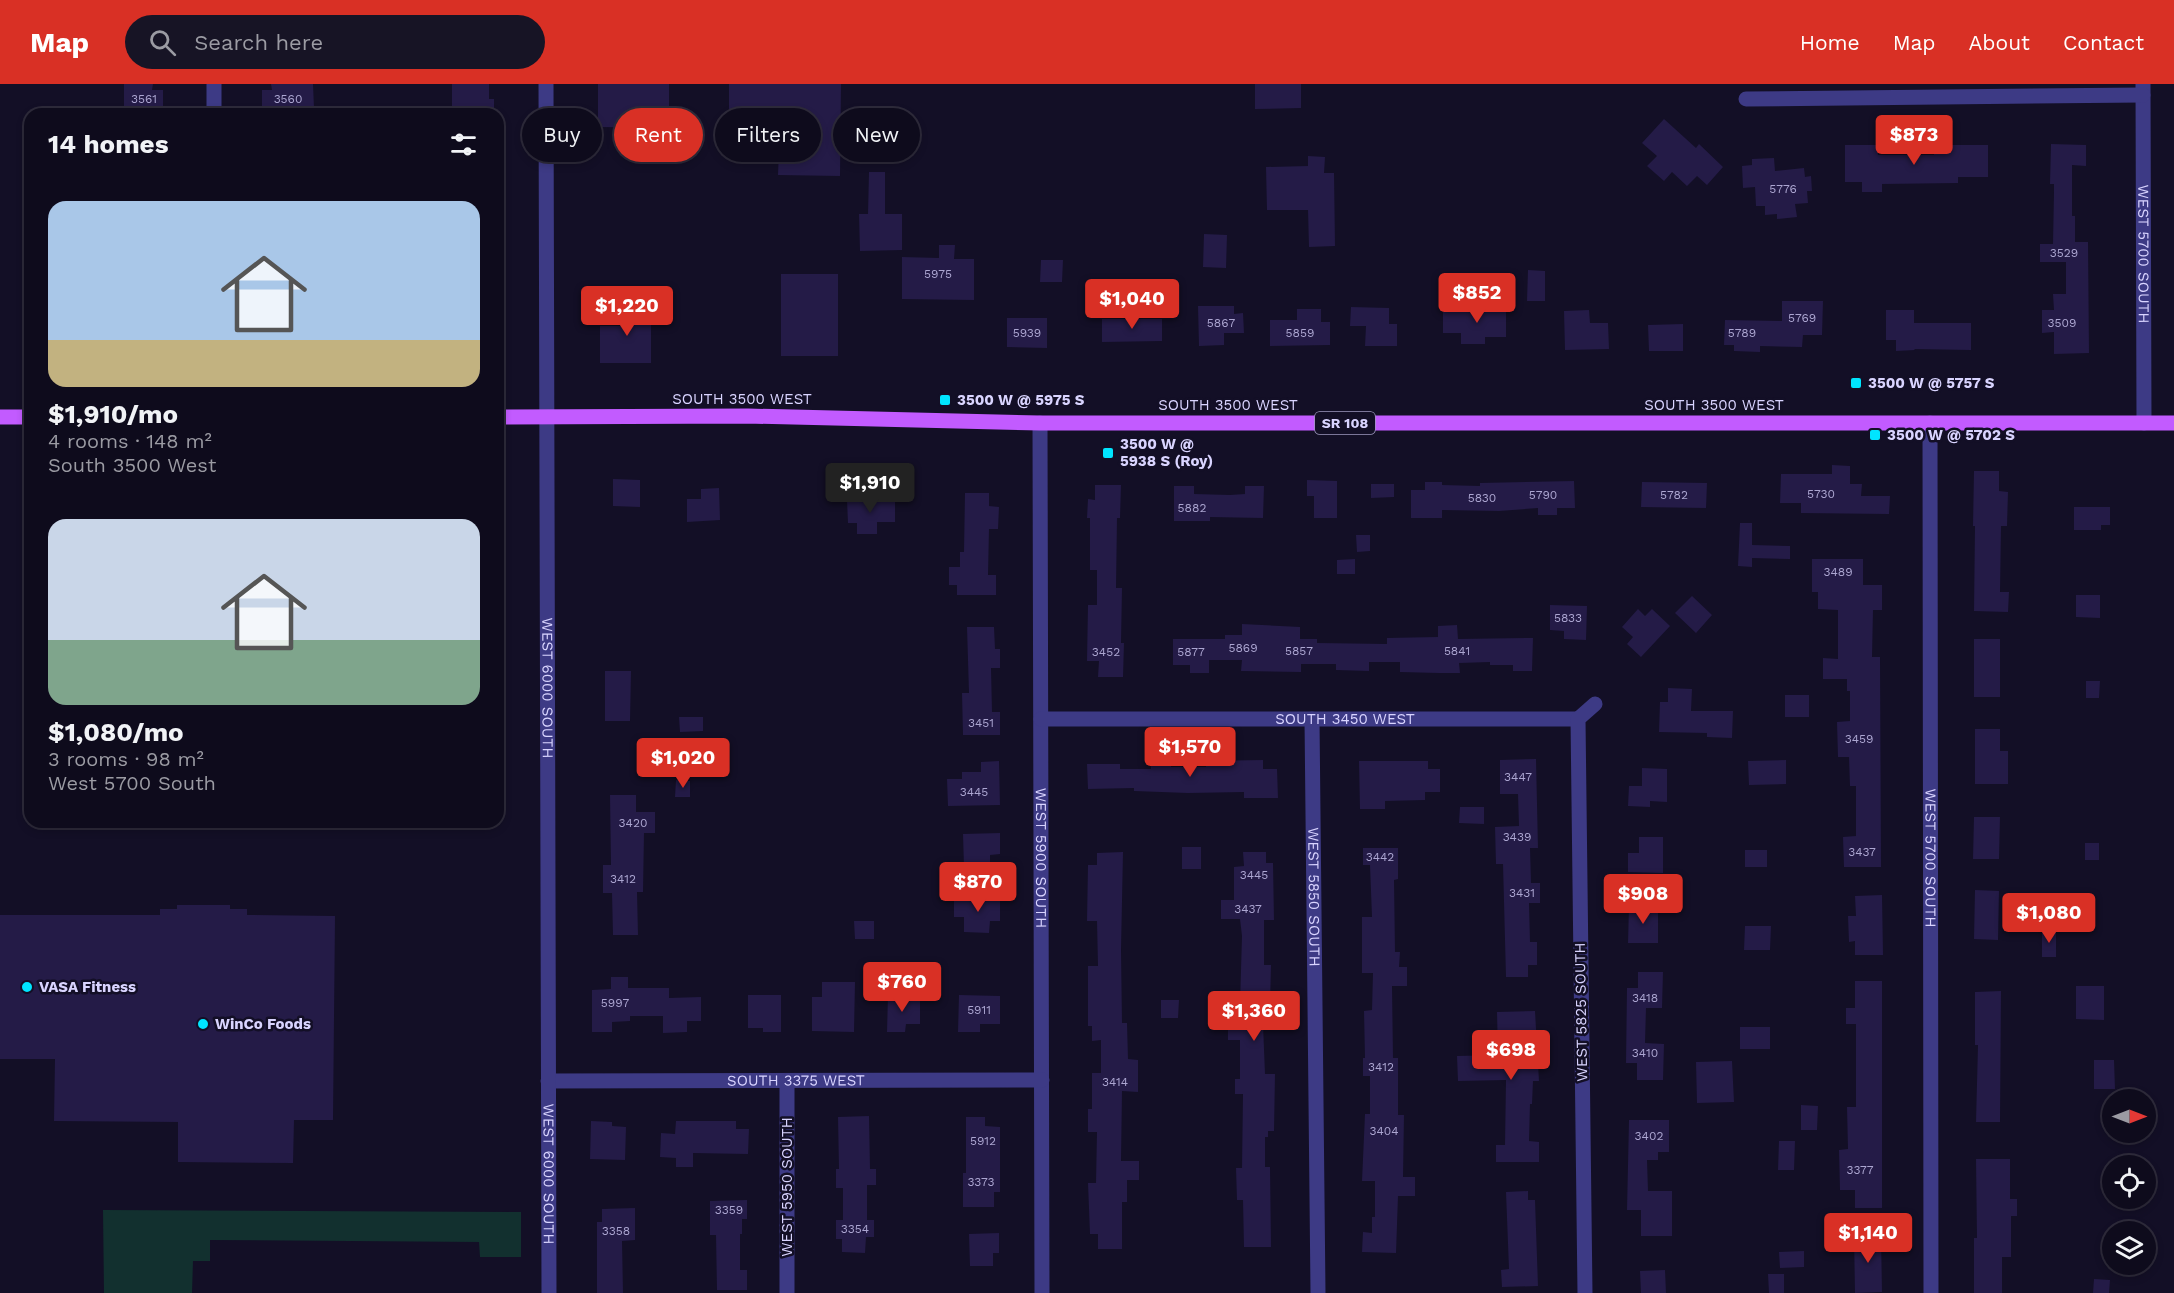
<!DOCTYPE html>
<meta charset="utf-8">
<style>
:root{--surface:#0e0b1c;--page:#171425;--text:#f1f3f6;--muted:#9b9ba3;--line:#2e2b3b;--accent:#d93025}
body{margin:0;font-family:"Work Sans",sans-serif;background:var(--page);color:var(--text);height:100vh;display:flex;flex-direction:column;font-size:22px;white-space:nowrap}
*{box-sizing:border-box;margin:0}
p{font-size:20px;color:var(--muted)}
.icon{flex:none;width:33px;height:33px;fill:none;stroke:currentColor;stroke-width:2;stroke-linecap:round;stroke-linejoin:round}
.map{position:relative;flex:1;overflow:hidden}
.side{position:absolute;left:24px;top:24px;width:480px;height:720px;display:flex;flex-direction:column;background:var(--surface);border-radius:18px;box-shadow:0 3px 9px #0003,0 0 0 2px var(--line)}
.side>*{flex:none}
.banner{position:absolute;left:522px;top:24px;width:570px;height:54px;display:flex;gap:12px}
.needle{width:39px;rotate:90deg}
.controls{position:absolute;left:2102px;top:1005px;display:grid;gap:12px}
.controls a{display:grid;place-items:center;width:54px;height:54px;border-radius:50%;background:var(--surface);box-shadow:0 3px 9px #0003,0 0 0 2px var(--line);font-size:30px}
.price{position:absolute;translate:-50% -51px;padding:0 14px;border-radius:6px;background:var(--accent);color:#fff;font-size:20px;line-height:39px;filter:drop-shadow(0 2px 3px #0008)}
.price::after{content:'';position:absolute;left:50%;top:36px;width:18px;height:14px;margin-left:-9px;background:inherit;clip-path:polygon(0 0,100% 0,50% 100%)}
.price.active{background:#222;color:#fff}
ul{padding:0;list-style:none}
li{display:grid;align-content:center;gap:12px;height:318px;padding:0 24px}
li span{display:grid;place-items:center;height:186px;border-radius:18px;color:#555}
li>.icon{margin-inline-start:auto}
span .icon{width:108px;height:108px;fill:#fffc;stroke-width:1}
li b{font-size:26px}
h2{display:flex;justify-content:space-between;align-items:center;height:72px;padding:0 24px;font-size:26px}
.tag{padding:0 21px;border-radius:27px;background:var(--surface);box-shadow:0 3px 9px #0003,0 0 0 2px var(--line);font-size:21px;line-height:54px}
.tag.active{background:var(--accent);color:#fff}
header{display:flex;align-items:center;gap:36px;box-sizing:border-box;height:84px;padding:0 30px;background:var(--accent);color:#fff}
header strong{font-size:28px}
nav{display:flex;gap:33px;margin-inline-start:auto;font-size:21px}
.search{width:420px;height:54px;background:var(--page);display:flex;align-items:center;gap:15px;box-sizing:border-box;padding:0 21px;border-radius:33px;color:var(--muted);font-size:22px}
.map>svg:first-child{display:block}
.green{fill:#12302f}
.building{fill:#241b47}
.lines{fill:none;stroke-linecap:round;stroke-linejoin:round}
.minor{stroke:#3d3a85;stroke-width:15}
.tertiary{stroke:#3d3a85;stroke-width:15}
.primary{stroke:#c25bff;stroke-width:15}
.poi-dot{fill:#00e5ff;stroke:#130f26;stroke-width:2}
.labels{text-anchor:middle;stroke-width:5;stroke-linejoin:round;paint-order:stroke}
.number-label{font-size:12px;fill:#aca6d1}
.shield{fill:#130f26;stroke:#9e99be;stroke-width:1.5}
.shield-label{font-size:14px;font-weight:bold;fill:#d9d4ff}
.street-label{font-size:15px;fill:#d9d4ff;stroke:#130f26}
.poi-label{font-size:15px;font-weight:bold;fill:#d9d4ff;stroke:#130f26;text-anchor:start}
</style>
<header>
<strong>Map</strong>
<div class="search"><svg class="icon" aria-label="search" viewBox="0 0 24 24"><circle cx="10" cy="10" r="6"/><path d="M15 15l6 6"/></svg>Search here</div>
<nav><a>Home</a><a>Map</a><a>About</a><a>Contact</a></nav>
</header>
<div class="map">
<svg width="2174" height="1209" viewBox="0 0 2174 1209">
<rect width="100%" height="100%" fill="#130f26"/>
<path class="green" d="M103 1126 521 1128V1173H480L479 1158 210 1156V1177H193L192 1209H104Z"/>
<path class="building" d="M124 0H153L152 6H163V30H143V25H124Z
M271 0H313L314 24 281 25V30H262V6H272Z
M452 0H489V15H494V30H452Z
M598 0H669V44L598 43Z
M729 0H841L840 92 778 91 779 63 758 45 729 44Z
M1255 0H1301V24L1255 25Z
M1664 35 1696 64 1699 60 1723 83 1707 101 1697 92 1687 102 1672 88 1664 97 1647 82 1657 72 1642 59Z
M2051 60 2086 61V82L2072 81V132H2075V158H2088L2089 269 2054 270V248L2042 249V226H2054L2053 210H2066V178H2040V160H2053L2054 108V100H2050Z
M1845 61H1877L1878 71H1934V65H1945V61H1988V93H1958V99L1882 100V108H1862V98H1845Z
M1308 72 1325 73 1324 89H1334L1335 162 1309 163 1308 126H1267L1266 83 1308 82Z
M1774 74 1775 87 1804 84 1805 93 1811 92 1812 107H1807L1808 119 1795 120 1797 133 1777 135V130L1765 131V122H1756L1755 103 1743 104 1742 82 1752 81V75Z
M869 88H885V130H902V166L860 167 859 130H868Z
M1204 150 1227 151 1226 184 1203 183Z
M939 161H955L954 175H974V216L902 215V173L939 174Z
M1041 176H1063L1062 198H1040Z
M1528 186 1545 187V217H1527Z
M781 190H838V272H781Z
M621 214H642V241H651V279H600V242H621Z
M1782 217H1823L1822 251H1803L1802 263 1760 262V268L1734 267V261H1724L1725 236 1782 237Z
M1481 220H1506V253H1485V260H1461V249H1443V228H1481Z
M1198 222H1234V230L1243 229 1244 249H1224V261L1199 262Z
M1351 223 1389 224V240H1397V262H1365L1366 242H1350Z
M1297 225H1321V238H1330V261L1270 262V236H1297Z
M1589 226 1590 239H1608L1609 265 1565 266 1564 227Z
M1886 226H1914V239H1971V266L1914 265 1915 266 1896 267V256H1886Z
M1007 234H1047V264L1007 263Z
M1102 235H1162V257L1102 258Z
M1683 240V267H1649L1648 241Z
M1832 381 1850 382V400H1862L1861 412H1890L1889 430 1801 429V419H1780L1781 390H1832Z
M1974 387H1999V407L2008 408 2007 442H2001L2000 508H2009L2008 528 1974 527 1975 442H1973Z
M613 395 640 396V423L613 422Z
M1307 396 1337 397V434H1314V412H1307Z
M1574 397 1575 424H1557V431H1538V424L1499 427 1442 426V434H1411V406H1425V398H1442V401L1480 402V399Z
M1642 398 1707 399 1706 424 1641 423Z
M1371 400H1394V413L1371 414Z
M1095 401H1121L1120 434H1117L1116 504H1122L1121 559H1124L1123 593H1098L1099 577H1087L1088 521H1097V486H1090V434H1087L1088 415 1095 416Z
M1174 402H1194V410L1230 411 1245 410V402H1264L1263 434 1210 433V437H1174Z
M719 404 720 436 687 438V415H701V405Z
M965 409H989V422L999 423 998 445H989L988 491H996V511H957V501H949V483H960V468H964Z
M847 416H895V438H877V450H857V439H848Z
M2074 423H2110V441H2101V446H2074Z
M1740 439H1752V461L1790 462V475L1752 474V483L1738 482Z
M1356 451H1370V467L1357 468Z
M1355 475V490H1337V476Z
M1812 475H1863V501H1882V526H1873L1872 573H1880L1881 783H1844L1843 753 1856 752V702H1850L1849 673H1838L1837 638 1850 637V607H1847V595H1823V574L1838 575V526L1818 525V508H1812Z
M2076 511H2100V534L2076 533Z
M1692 512 1712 531 1696 549 1675 529Z
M1550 521 1587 522 1586 556 1564 555V547L1550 546Z
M1638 525 1645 532 1652 525 1670 542 1641 573 1627 560 1633 553 1622 543Z
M1242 540 1300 543V555H1317V559L1387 560V554L1438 553V542L1457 541 1458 555 1533 554 1532 587H1513V581H1490V578L1459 579 1460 589H1439L1400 588V578H1369V587L1336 586V580H1301V588L1241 587 1242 576H1209V589H1190V581H1173V555H1225V551H1242Z
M967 543H994L995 565H1000V584H991L992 628H1000V651H963L962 609H969Z
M1974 555H2000V613H1974Z
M605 587H631L630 637H605Z
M2086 597H2100L2099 614H2086Z
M1668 604 1692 605 1691 627H1733L1732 654 1707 653V649L1659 648 1660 618H1668Z
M1785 611H1809V633H1785Z
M679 633H703V647L680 648Z
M1975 645H2000V667H2008V700H1975Z
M1536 675 1538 764H1530L1531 799H1540V819H1529L1530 858H1537V881H1528V893H1506L1503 780H1496L1495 743 1519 742 1518 710H1500V676Z
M1151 676 1171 677V683H1206L1205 677 1263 676V685H1277L1278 714H1244V708L1188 709 1134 707V704L1088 705 1087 680H1120V685H1151Z
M1786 676V700L1749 701 1748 677Z
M999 677 1000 721 948 722 947 695H962V688H981V678Z
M1359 677H1428V685H1440V708H1425V716L1385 717V725H1360Z
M1642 684 1667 685V718L1650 717V723L1628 722 1629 702H1642Z
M676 696 690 697V713H675Z
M610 711H636V728H655V749H644L643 808H637L638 851H613L612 809H603V781H611Z
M1460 723H1484V740L1459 739Z
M1974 733H2000L1999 775H1973Z
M1000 749V770L990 771V782L964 783 963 750Z
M1639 753H1663V789L1628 788V769H1639Z
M2085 759H2099V776H2085Z
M1182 763H1201V785H1182Z
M1363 764H1398V795L1394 796 1395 868H1400L1399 883H1407V902H1392L1393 974H1398V1031H1404L1403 1093H1415V1112H1398L1396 1169 1362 1168 1363 1148 1372 1149V1133H1375V1097H1362L1365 1030H1370V992H1363V974H1365L1364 927 1372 926 1373 889H1362V833H1372L1370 781H1363Z
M1745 766H1767V783H1745Z
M1123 768 1121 866 1122 939H1127L1128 975 1138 976V1008L1122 1007 1121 1077H1139V1096H1127V1118H1122V1165H1098V1150H1090L1088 1099H1096L1097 1048H1088V1025H1092V989H1101V956L1092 957V942H1088V882H1098L1097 837H1087L1088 781H1097V769Z
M1243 768H1266V779H1273L1274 836H1264V881H1271L1270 920H1274L1273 940H1263L1265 990H1275L1274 1047H1268V1053H1265V1083H1270L1271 1163H1244L1243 1116H1237L1236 1084H1242L1243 1010H1235V995H1240V956H1228V936H1236V920H1240L1242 852 1240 835H1221V816H1234V783L1244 782Z
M1975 806 1999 807 1998 856 1974 855Z
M1882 811 1883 871H1855V857L1849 858 1848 832H1856L1855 812Z
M954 814H1000V837H990L989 849 964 848V833H954Z
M177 821H230V825H247V831L335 832 333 1036H294L293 1079 178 1078V1038L54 1037 55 975H0V831H160V825H177Z
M1629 822H1658V859H1628Z
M854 837H874V855H855Z
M1745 842H1771L1770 866H1744Z
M2042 848H2056V873H2042Z
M1638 888H1663L1662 924H1646L1645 959 1664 960 1663 996H1637V979H1626L1627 904H1638Z
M611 893H628V904H669V914L701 913V937H687V948L663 949V932H630V937L612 938V948H592V906L611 905Z
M1855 897H1882V1124H1855V1106H1840L1839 1066 1848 1065 1847 1023H1856V940H1846V924H1855Z
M822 898H855L854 948 812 947V913H822Z
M2076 902H2104V936L2076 935Z
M2001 907 2000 1038H1976L1978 961H1975V908Z
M748 911H781V948H763V944H748Z
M888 911 903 912V916H920V940H906L905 948H887Z
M959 911 1000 912V940H980V948H958Z
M1161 916H1179L1178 934H1161Z
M1535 927 1539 997H1533L1532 1020H1530L1529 1057 1539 1058V1078H1496V1061H1505L1506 996 1458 997 1457 972 1498 971 1497 928Z
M1740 943H1770V965H1740Z
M2094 976H2114L2115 1005H2094Z
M1732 977 1734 1018 1697 1019 1696 978Z
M1801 1021 1818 1022 1817 1046H1801Z
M869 1032 870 1085H876V1101H867V1136H874V1153H866L865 1169 842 1168V1155H836V1136H843V1104H836V1085H839L838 1033Z
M966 1033H985V1042L1000 1043V1108H994V1123H963V1089H966Z
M1629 1036H1669V1068H1658V1076H1647L1648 1107H1672V1152H1641V1126H1627Z
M591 1037 612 1038V1042L626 1043 625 1076 590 1075Z
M676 1037H736V1045H749L748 1070 693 1069V1083H676V1074L660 1073 661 1049 675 1050Z
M1779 1057H1795L1794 1086H1778Z
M1976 1075H2010V1115H2017V1132H2011V1173H2002V1209H1974V1154H1977Z
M1528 1107V1116H1535L1538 1202 1502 1203 1501 1186 1509 1185 1506 1108Z
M747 1116V1135H742V1150H740V1186H747V1206H717L716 1151H710V1117Z
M635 1124V1156L622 1157 623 1209H597V1138H602V1125Z
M999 1149V1169H993V1182H970L969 1150Z
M1881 1150 1882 1208 1855 1209 1854 1151Z
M1804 1167V1183L1780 1184 1779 1168Z
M1665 1186 1666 1209H1641L1640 1187Z
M1768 1190H1784V1209H1769Z
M2094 1195 2110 1196 2109 1209H2093Z"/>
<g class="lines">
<g class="minor">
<path d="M214 0V30"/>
<path id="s1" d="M2143 0 2144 339"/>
<path d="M1746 15 2143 11"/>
<path id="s2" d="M1040 339 1042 1209"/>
<path id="s3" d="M1930 339 1931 1209"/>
<path id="s4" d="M1041 635H1578"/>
<path id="s5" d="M1312 635 1318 1209"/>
<path id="s6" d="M548 997 1042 996"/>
<path d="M787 997V1209"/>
<path d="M1585 1209 1578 635 1595 620"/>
</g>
<path class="tertiary" id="s7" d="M546 0 549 1209"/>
<path class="primary" d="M0 333H30
M498 333 748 332 1040 339H2174"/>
</g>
<g class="poi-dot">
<rect x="1850" y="293" width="12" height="12" rx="3"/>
<rect x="939" y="310" width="12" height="12" rx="3"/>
<rect x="1869" y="345" width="12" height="12" rx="3"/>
<rect x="1102" y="363" width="12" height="12" rx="3"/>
<circle cx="27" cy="903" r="6"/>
<circle cx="203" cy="940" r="6"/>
</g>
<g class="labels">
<g class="number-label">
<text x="144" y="19">3561</text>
<text x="288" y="19">3560</text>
<text x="1783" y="109">5776</text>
<text x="2064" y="173">3529</text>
<text x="938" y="194">5975</text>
<text x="1802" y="238">5769</text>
<text x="1221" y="243">5867</text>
<text x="2062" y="243">3509</text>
<text x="1027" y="253">5939</text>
<text x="1300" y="253">5859</text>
<text x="1742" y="253">5789</text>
<text x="1821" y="414">5730</text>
<text x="1543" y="415">5790</text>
<text x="1674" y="415">5782</text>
<text x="1482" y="418">5830</text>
<text x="1192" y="428">5882</text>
<text x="1838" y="492">3489</text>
<text x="1568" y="538">5833</text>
<text x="1243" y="568">5869</text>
<text x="1299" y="571">5857</text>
<text x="1457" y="571">5841</text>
<text x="1106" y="572">3452</text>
<text x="1191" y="572">5877</text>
<text x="981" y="643">3451</text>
<text x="1859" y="659">3459</text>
<text x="1518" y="697">3447</text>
<text x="974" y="712">3445</text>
<text x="633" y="743">3420</text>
<text x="1517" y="757">3439</text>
<text x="1862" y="772">3437</text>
<text x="1380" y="777">3442</text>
<text x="1254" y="795">3445</text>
<text x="623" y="799">3412</text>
<text x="1522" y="813">3431</text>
<text x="1248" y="829">3437</text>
<text x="1645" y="918">3418</text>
<text x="615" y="923">5997</text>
<text x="979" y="930">5911</text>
<text x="1645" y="973">3410</text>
<text x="1381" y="987">3412</text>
<text x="1115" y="1002">3414</text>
<text x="1384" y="1051">3404</text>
<text x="1649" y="1056">3402</text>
<text x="983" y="1061">5912</text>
<text x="1860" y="1090">3377</text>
<text x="981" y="1102">3373</text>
<text x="729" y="1130">3359</text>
<text x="855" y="1149">3354</text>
<text x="616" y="1151">3358</text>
</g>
<rect class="shield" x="1315" y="328" width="60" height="22" rx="4.5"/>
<g class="shield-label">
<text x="1345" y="344">SR 108</text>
</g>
<g class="street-label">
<text dy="5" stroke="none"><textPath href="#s1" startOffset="170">WEST 5700 SOUTH</textPath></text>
<text x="742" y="320">SOUTH 3500 WEST</text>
<text x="1228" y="326">SOUTH 3500 WEST</text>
<text x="1714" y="326">SOUTH 3500 WEST</text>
<text dy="5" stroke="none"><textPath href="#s7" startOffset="604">WEST 6000 SOUTH</textPath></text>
<text dy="5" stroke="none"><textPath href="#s4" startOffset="304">SOUTH 3450 WEST</textPath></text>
<text dy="5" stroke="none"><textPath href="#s2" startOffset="435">WEST 5900 SOUTH</textPath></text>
<text dy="5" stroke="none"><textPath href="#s3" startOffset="435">WEST 5700 SOUTH</textPath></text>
<text dy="5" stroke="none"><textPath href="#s5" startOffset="178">WEST 5850 SOUTH</textPath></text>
<text transform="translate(1581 928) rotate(-91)" y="5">WEST 5825 SOUTH</text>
<text dy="5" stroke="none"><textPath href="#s6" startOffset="248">SOUTH 3375 WEST</textPath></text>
<text dy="5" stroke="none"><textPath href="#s7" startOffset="1090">WEST 6000 SOUTH</textPath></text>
<text transform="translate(787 1103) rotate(-90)" y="5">WEST 5950 SOUTH</text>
</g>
<g class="poi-label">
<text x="1868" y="304">3500 W @ 5757 S</text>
<text x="957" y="321">3500 W @ 5975 S</text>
<text x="1887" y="356">3500 W @ 5702 S</text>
<text x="1120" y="365">3500 W @<tspan x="1120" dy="17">5938 S (Roy)</tspan></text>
<text x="39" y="908">VASA Fitness</text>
<text x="215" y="945">WinCo Foods</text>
</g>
</g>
</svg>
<div class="controls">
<a><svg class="needle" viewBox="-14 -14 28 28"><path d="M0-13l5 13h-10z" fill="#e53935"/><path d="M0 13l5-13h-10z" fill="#9b9ba3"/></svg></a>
<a><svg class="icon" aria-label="locate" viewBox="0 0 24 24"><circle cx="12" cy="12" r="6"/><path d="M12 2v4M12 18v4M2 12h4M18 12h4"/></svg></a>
<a><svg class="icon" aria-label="layers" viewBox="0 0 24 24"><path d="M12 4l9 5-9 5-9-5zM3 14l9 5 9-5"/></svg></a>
</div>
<b class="price" style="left:1914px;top:82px">$873</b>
<b class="price" style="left:1477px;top:240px">$852</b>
<b class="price" style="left:1132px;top:246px">$1,040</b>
<b class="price" style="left:627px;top:253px">$1,220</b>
<b class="price active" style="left:870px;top:430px">$1,910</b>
<b class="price" style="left:1190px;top:694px">$1,570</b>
<b class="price" style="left:683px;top:705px">$1,020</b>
<b class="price" style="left:978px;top:829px">$870</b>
<b class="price" style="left:1643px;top:841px">$908</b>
<b class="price" style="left:2049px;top:860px">$1,080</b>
<b class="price" style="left:902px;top:929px">$760</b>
<b class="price" style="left:1254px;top:958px">$1,360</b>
<b class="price" style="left:1511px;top:997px">$698</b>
<b class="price" style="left:1868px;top:1180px">$1,140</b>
<div class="banner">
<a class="tag">Buy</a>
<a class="tag active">Rent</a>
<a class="tag">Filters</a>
<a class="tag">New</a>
</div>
<section class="side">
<h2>14 homes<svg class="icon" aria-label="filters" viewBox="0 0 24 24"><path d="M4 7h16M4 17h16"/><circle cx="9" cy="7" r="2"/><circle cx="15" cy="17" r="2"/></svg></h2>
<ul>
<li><span style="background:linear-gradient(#a9c7e8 75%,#c2b280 0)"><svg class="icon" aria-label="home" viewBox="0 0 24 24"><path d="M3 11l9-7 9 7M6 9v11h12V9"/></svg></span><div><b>$1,910/mo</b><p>4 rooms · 148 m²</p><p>South 3500 West</p></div></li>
<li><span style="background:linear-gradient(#c9d6e8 65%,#7fa58c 0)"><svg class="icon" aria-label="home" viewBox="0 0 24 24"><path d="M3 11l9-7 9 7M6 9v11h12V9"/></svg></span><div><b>$1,080/mo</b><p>3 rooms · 98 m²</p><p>West 5700 South</p></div></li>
</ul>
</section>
</div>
